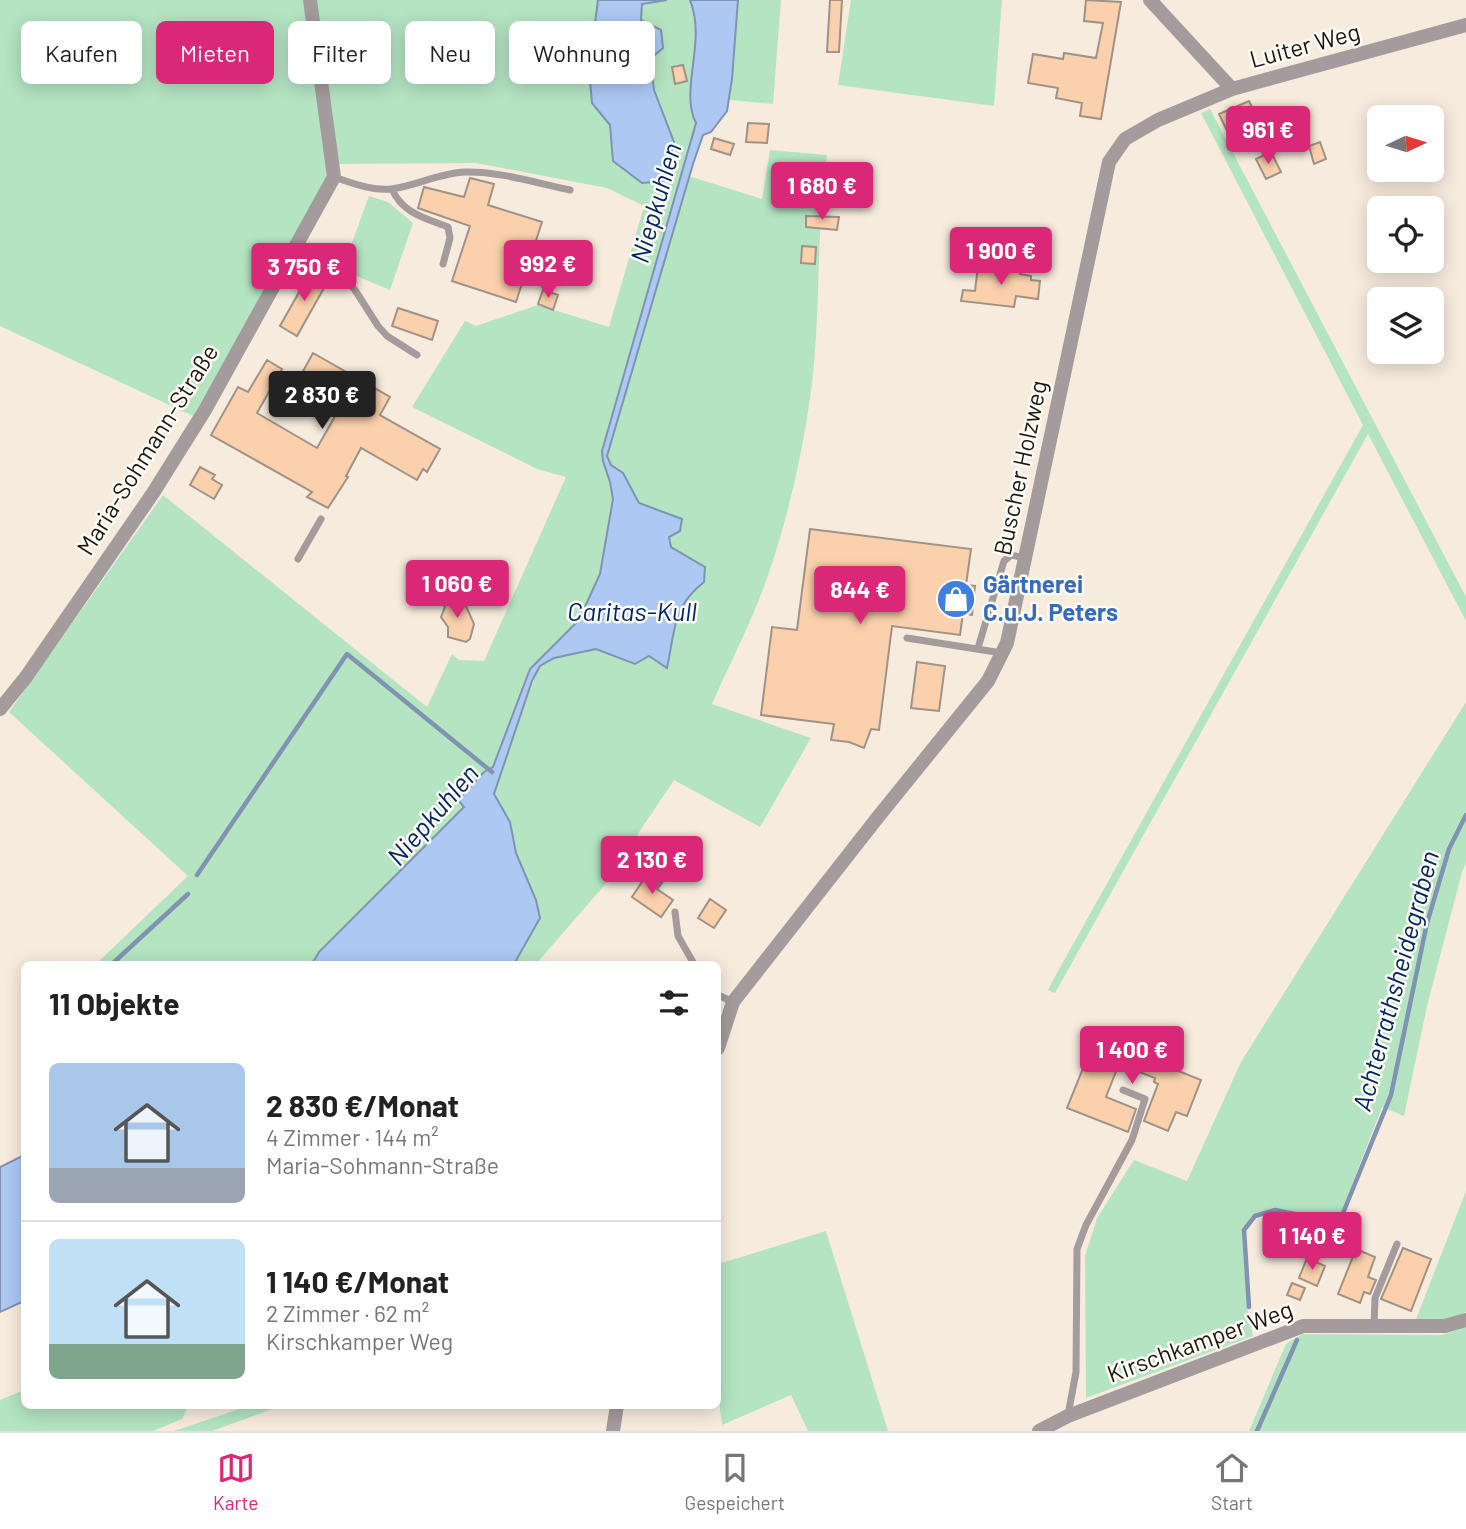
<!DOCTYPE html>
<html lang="de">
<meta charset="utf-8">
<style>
:root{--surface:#fff;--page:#f6f6f6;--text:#222;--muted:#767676;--line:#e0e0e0;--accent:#db2777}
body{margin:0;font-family:Barlow,sans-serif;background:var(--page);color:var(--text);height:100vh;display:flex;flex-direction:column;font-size:26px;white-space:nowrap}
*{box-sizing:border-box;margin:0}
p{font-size:23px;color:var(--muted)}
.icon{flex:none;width:38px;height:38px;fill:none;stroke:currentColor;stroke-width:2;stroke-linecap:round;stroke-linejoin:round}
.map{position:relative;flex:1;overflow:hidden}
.panel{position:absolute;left:21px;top:961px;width:700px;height:448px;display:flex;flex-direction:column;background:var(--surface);border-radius:10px;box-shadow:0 4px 18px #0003}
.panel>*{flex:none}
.hud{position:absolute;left:21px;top:21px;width:700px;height:63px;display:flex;gap:14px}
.needle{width:46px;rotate:86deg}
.tools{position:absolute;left:1367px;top:105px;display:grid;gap:14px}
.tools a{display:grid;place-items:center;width:77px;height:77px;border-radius:10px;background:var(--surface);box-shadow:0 4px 18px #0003;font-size:35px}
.price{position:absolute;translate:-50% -60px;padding:0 16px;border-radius:7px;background:var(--accent);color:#fff;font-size:23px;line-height:46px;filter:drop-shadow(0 2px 4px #0008)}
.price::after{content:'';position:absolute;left:50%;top:42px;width:21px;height:16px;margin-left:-10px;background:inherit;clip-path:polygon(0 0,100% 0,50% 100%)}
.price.current{background:#222;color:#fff}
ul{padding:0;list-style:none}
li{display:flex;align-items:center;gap:21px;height:175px;padding:0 28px}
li+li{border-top:2px solid var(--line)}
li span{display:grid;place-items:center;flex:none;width:196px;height:140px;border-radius:10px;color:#555}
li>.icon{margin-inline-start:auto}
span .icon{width:84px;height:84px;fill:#fffc;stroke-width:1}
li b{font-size:30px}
h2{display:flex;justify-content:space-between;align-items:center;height:84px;padding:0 28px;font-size:30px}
.chip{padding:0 24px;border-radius:10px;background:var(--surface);box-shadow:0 4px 18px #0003;font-size:24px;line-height:63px}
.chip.current{background:var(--accent);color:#fff}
.tabs{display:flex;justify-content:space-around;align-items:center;height:98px;border-top:2px solid var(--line);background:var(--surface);font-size:19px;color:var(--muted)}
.tabs a{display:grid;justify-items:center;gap:4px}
.tabs .current{color:var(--accent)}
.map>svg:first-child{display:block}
.green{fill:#b4e4c2}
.water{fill:#acc8f3;stroke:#8093b0;stroke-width:2}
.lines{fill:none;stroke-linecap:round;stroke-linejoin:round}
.stream{stroke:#8093b0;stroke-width:4.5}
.building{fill:#fad1ac;stroke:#9f9287;stroke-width:2}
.lane{stroke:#a49b9c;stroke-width:7}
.street{stroke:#a49b9c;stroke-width:14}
.labels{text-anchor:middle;stroke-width:5;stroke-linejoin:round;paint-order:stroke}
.street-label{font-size:24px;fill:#1b1712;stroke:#fefaf4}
.shop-label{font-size:24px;font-weight:bold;fill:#366cbe;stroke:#fefaf4;text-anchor:start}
.water-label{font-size:26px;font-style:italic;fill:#002863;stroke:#fefaf4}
</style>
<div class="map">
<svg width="1466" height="1431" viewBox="0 0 1466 1431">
<rect width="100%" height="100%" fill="#f7ebdd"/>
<path class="green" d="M0 0H306L330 178 193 416 0 326Z
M315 0H598L589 69 592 103 610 125 613 161 674 142 654 90 650 59 663 48 641 21 642 4 667 0H690C703 32 691 62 690 95 690 104 694 114 696 123L603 451V461L610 482 613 499 600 574 579 620 530 669 493 767 484 772 459 800 465 806 319 952 312 964H96L188 876 9 712 163 495 427 707 452 654 459 660 484 661 566 477 537 469 412 407 465 321 476 326 538 305 609 327 644 206 607 188 476 163 336 164Z
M738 0H781L773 104 729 100Z
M851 0H1002L994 106 838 85Z
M1210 109 1466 597V621L1368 434 1055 993 1048 990 1052 982 1363 425 1201 113Z
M770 150 827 155C815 238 822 322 809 405 800 464 786 525 766 581 751 623 730 663 712 704L811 738 760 827 674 780 619 862 622 865 536 964H514L524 949 536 900 516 853 510 822 494 794 526 699 540 666 554 658 596 649 634 664 649 656 667 668C676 631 672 607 704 582L705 567 672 547 669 536 682 519 638 503 623 474 611 465 607 456 689 176 762 199Z
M369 196 388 202 413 223 390 290 342 270Z
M1466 702V863L1462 872 1427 1006 1404 1116 1382 1107 1338 1221 1275 1208 1255 1215 1242 1229 1247 1307 1253 1336 1086 1398 1085 1256 1097 1218 1134 1160 1187 1181 1241 1062Z
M1466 1191V1312L1450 1320 1416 1319Z
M826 1231 888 1431H808L791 1395 722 1425 718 1393V1264Z
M1466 1327V1431H1249L1286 1344 1302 1334 1442 1335Z
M24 1390V1405H189L182 1419 153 1431H0V1400Z
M251 1405H283L212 1431H174Z"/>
<path class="water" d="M598 0H667L642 4 641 20 661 30 663 48 650 59 654 90 674 142 665 181 642 183 613 161 610 125 592 103 589 69Z
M690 0H738L732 79 727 111 711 132 703 135 693 164 607 456 611 465 623 473 639 503 682 519 680 531 669 537 671 547 705 567 704 582C672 607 675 631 667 668L649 656 635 664 596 649 554 658 540 666 532 681 494 794 510 822 516 853 536 900 540 918 514 964H312L319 952 464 807 458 800 484 772 493 767 530 669 579 620 600 574 613 499 610 482 603 461 602 451 696 123C679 90 707 42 690 0Z
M24 1155V1301L0 1312V1167Z"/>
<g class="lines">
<path class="stream" d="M197 875 347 654 492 772
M112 964 188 894
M1249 1307 1244 1230 1255 1216 1275 1210 1339 1223 1391 1095 1427 923 1449 849 1466 815
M1257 1431 1297 1340"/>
</g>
<path class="building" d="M830 0H842L839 52H827Z
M1086 0 1121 2 1101 119 1080 116 1082 103 1056 98 1058 88 1028 83 1033 54 1063 59 1064 53 1096 58 1103 23 1084 21Z
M683 65 687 81 675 84 672 67Z
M1249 101 1260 124 1230 137 1219 114Z
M748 123 769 124 767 143 746 142Z
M714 138 734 144 730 155 711 149Z
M1320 142 1326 159 1314 164 1309 146Z
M1271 152 1281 172 1266 179 1256 159Z
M470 178 494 184 488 205 542 222 516 302 452 281 470 226 418 208 424 187 464 197Z
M806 216 839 217 837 230 806 227Z
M802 246 816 247 815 264 801 263Z
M978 266 1021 272 1020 274 1031 276V280L1040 281 1038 299 1016 296 1014 307 961 301 963 290 975 291Z
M311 271 329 279 297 336 280 326Z
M543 290 558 295 553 310 538 304Z
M398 308 438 321 432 340 392 326Z
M313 353 390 397 380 415 440 449 427 472 423 469 417 480 361 448 346 476 348 477 328 508 307 497 312 492 211 435 238 387 248 392 267 360 282 369 257 413 317 448 338 411 299 388 305 378 301 375Z
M200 467 215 475 212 479 222 485 214 499 190 485Z
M810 529 971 549 966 585 975 586 972 615 963 613 960 635 892 626 879 730 871 729 864 748 849 742 831 740 834 724 761 715 772 627 797 630Z
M457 595V602L466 606 474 624 470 639 466 642 448 637V627L441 617 445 607 439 601Z
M917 662 945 666 939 711 911 708Z
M645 837 659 844 643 873 628 866Z
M648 873 662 883 657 889 673 900 661 917 632 897Z
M710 899 726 910 714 928 698 918Z
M1107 1033 1170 1057 1166 1066 1201 1080 1187 1116 1176 1112 1168 1131 1144 1121 1158 1084 1154 1082 1155 1078 1119 1064 1106 1097 1136 1109 1128 1132 1067 1108 1086 1061 1094 1065Z
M1403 1248 1431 1259 1411 1311 1381 1299Z
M1356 1249 1375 1257 1368 1277 1376 1280 1370 1294 1364 1292 1360 1303 1338 1294Z
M1307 1258 1325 1266 1317 1286 1299 1278Z
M1292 1283 1305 1288 1300 1300 1287 1295Z"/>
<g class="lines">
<path class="lane" d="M334 177C352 183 372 191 391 189 416 186 439 173 465 172 499 171 536 183 570 190
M392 189C402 213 425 218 448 227L450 238 443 264
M291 255 345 279 355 290 378 326 387 336 417 355
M298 559 321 519
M907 638 1002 653
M978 648 1004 561 1011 555 1025 558
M675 912 678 936 694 964
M718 995 733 1002
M1374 1326 1375 1298 1397 1244
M1068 1415 1076 1372 1077 1249 1086 1225 1132 1140 1145 1099 1123 1090"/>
<path class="street" d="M1150 0 1232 89 1466 25
M0 709 26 677 153 493 205 410 334 177 310 0
M718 1048 733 1002 878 817 988 681 1007 643 1109 162 1125 139 1158 120 1232 89
M613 1431 617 1405
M1039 1431 1068 1416 1303 1326H1445L1466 1320"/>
</g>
<defs>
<g id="shop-disc" transform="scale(2.0125)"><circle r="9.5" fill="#3f7fe0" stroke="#fefaf4"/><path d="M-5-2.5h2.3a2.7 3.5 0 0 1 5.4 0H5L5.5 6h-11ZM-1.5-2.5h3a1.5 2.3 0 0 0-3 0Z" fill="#fff"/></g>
</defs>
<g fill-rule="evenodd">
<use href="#shop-disc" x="956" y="599"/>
</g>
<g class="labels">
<g class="street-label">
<text transform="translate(1305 46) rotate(-15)" y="8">Luiter Weg</text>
<text transform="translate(148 450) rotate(-58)" y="8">Maria-Sohmann-Straße</text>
<text transform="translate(1021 468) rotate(-78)" y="8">Buscher Holzweg</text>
<text transform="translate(1200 1342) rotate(-20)" y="8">Kirschkamper Weg</text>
</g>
<g class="shop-label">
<text x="983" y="593">Gärtnerei<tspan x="983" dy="28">C.u.J. Peters</tspan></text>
</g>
<g class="water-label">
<text transform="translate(656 203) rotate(-74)" y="9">Niepkuhlen</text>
<text x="632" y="621">Caritas-Kull</text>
<text transform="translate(433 815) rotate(-49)" y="9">Niepkuhlen</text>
<text transform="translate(1396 981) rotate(-75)" y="9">Achterrathsheidegraben</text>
</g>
</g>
</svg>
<div class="tools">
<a><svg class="needle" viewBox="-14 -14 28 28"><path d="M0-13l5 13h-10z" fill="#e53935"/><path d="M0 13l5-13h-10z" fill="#767676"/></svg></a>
<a><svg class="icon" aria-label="locate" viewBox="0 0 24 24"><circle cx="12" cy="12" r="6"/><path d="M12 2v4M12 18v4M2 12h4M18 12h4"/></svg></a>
<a><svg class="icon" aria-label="layers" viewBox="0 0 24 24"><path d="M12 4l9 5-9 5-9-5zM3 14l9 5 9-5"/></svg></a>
</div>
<b class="price" style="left:1268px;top:166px">961 €</b>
<b class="price" style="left:822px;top:222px">1 680 €</b>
<b class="price" style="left:1001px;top:287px">1 900 €</b>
<b class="price" style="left:548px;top:300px">992 €</b>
<b class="price" style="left:304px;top:303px">3 750 €</b>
<b class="price current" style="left:322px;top:431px">2 830 €</b>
<b class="price" style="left:457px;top:620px">1 060 €</b>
<b class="price" style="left:860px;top:626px">844 €</b>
<b class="price" style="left:652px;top:896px">2 130 €</b>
<b class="price" style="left:1132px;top:1086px">1 400 €</b>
<b class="price" style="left:1312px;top:1272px">1 140 €</b>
<div class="hud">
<a class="chip">Kaufen</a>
<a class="chip current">Mieten</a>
<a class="chip">Filter</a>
<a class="chip">Neu</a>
<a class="chip">Wohnung</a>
</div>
<section class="panel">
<h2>11 Objekte<svg class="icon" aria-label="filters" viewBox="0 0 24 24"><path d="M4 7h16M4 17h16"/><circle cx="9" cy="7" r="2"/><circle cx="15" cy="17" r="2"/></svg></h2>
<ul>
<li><span style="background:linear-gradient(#a9c7e8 75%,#9aa5b1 0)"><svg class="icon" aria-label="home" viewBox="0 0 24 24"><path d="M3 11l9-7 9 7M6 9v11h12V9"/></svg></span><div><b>2 830 €/Monat</b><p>4 Zimmer · 144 m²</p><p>Maria-Sohmann-Straße</p></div></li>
<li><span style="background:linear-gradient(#bfe0f5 75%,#7fa58c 0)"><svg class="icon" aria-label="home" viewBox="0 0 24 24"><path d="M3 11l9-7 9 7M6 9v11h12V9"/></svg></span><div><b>1 140 €/Monat</b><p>2 Zimmer · 62 m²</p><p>Kirschkamper Weg</p></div></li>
</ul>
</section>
</div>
<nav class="tabs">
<a class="current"><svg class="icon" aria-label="map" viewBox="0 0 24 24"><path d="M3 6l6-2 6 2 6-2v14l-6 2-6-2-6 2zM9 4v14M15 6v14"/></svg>Karte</a>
<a><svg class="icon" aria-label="saved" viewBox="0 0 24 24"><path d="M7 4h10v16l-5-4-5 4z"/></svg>Gespeichert</a>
<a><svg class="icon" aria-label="home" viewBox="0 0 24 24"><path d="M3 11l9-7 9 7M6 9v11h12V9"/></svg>Start</a>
</nav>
